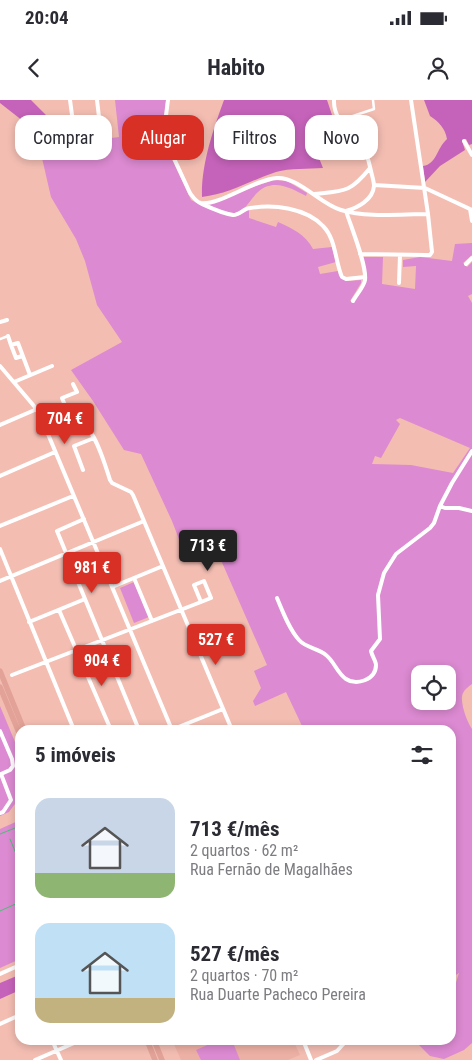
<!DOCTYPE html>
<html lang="pt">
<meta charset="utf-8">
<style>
:root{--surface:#fff;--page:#f2f2f3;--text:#2b2b33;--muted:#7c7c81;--accent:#d93025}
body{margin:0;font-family:"Roboto Condensed",sans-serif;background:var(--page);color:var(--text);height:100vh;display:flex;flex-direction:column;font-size:19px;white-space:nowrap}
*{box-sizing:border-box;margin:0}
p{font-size:16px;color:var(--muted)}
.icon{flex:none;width:28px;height:28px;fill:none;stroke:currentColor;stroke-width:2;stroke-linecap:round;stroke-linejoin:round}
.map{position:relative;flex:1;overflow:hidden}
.details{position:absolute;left:15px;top:625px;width:441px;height:320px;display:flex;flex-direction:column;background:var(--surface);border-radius:15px;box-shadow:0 2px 8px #0003}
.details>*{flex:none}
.top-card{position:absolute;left:15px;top:15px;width:442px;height:45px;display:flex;gap:10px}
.fabs{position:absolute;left:411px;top:565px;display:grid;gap:10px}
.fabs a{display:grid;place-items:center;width:45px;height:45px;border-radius:10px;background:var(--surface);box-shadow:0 2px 8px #0003;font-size:25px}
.price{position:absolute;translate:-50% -42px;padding:0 11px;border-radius:5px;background:var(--accent);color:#fff;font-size:16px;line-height:32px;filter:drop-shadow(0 1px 2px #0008)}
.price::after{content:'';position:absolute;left:50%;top:30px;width:15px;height:11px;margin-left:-8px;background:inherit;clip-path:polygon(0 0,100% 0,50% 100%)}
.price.current{background:#222;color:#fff}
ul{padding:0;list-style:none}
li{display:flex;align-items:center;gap:15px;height:125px;padding:0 20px}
li span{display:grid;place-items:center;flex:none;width:140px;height:100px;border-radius:15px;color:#555}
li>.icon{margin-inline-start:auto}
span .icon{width:60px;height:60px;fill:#fffc;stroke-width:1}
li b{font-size:21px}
h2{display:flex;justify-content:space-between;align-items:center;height:60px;padding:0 20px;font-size:21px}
.pill{padding:0 18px;border-radius:15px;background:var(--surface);box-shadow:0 2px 8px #0003;font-size:18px;line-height:45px}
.pill.current{background:var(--accent);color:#fff}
.status{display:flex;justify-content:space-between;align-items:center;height:35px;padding:0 25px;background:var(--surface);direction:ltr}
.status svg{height:14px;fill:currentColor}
header{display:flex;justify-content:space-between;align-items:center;height:65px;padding:0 20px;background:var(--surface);font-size:22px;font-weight:700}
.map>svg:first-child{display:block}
.built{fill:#edb0a4}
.green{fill:#dc8ad1;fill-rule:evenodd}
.forest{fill:#c563ba}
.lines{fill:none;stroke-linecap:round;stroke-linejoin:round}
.stream{stroke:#42c471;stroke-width:1}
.pedestrian{stroke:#fff;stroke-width:2.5}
.minor{stroke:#fff;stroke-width:4}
.primary{stroke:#e3a297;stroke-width:5.5}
</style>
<div class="status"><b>20:04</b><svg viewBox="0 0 49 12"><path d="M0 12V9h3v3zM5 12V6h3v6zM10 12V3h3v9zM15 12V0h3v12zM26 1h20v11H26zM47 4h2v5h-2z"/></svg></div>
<header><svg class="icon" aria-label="back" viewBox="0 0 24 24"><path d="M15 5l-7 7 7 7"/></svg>Habito<svg class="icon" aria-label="person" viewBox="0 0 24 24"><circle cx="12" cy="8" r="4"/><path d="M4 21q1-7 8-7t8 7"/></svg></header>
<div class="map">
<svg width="472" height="960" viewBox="0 0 472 960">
<rect width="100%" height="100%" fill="#f3bdb2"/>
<path class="built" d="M178 940H293L300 955 288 960H181L173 942Z"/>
<path class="green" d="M115 0H166L162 38 191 100 207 108 234 117 240 115 249 109V118L276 127 278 122C293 129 305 134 313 149L332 147 336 162 318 167 320 174 338 171 339 176 347 181 361 180V183L350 201 354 202 367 180 363 157H383L382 184 415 189 416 166 403 167V160L420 157 452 161 455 144 472 143V155L463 163 467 167 472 162V194L468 196 472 203V584C468 587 465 589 463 593 459 601 467 622 472 629V943L464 950 444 959 430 956 418 944 420 940H451V891L455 886 459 873 451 878V630H307L303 628 286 592 255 606 253 601 261 588 254 571 267 565 210 435 182 447 172 421 141 354 124 350 93 301 71 270 122 242 97 205 85 161 76 139 51 97 42 58 80 51 75 23 101 19 104 39 119 37ZM400 318 470 348 453 373 411 365 372 364 375 356 381 358 400 324 396 320ZM420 574H448V601H420Z
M274 80 287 81 307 93 306 96C291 88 273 78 258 92 250 99 247 110 235 113 227 114 215 108 208 105L256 86Z
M134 482 149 517 134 523 120 488Z
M0 606 20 654V697L9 712 0 716Z
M20 720V859L0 868V729Z
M219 940H232L240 960H201L196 950Z"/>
<path class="forest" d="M0 0H31L46 15 59 55 42 58 37 32 0 3Z
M224 0H327L332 15 331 19 341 31 336 40 337 46 319 58 323 68C308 69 290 68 276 72 251 80 229 94 202 97 201 65 213 30 224 0Z
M424 0H472V44L469 45 466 39 462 41 465 50 440 66 425 82 423 66C437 64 436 49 447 39 445 28 439 22 430 16Z
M19 875 20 890 0 899V883Z"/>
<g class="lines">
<path class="stream" d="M0 734 20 726
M10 739 20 763
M0 811 20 802"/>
<path class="pedestrian" d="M341 20 374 9 373 0
M0 239 8 236"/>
<path class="minor" d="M70 0 76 45
M97 0 99 17
M168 0 164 31 165 39 190 93C193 97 196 102 201 103 219 106 255 79 277 78 299 77 320 104 341 110 367 118 401 114 428 114
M334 0C333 22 353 32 364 49 368 56 369 63 371 71 372 76 374 81 374 86 373 100 357 108 346 111
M464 41 472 55
M333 52 356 40
M374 85 425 88 472 110
M314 94C344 91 350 93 370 68
M200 103C211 108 221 113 233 115 240 115 244 108 250 108 274 104 306 108 323 126 336 139 335 161 342 177L346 179 365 177
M470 109 472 121
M346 111C351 127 367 165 365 180 364 187 356 195 353 201
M360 154 426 155H430L432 152 428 114 411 0
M466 164 472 158
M399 183 400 155
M0 222 7 220
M8 236 11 245
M22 256 16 258 11 245 18 243 30 275
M0 266 34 306 40 315 172 630
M14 282 52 266
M73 284 77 292 62 298 73 325
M69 316 90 308
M0 325 37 309
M45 328C56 326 71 323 82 325 95 328 106 368 110 380L112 383 131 392 133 395 232 630
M83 370 74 346 94 338
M0 376 55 352
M440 406 452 383 472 351
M84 419 57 431 139 630
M0 426 73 396
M0 449 74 630
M134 478 152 521
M0 481 144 421
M112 487 163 466
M277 498C283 512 289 529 299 540 306 548 318 548 326 555 334 561 337 573 346 579 356 586 376 580 376 565 376 561 372 556 371 551L380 539 378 495 384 473 396 454 430 428 434 423 440 406 445 408H459L472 411
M59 510 111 630
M29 522 85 499
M12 575 201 502 211 498 204 481 194 485 201 502
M171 630 223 609
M0 631 12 659 13 666 10 670 1 674 11 700 3 712 0 713
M0 874 20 865
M0 924 20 915
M52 940 61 960
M303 940 311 960
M35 960 81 940
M316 960 337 951 347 940"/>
<path class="primary" d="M0 571 24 630
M0 587 20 635
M147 940 155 960
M154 940 162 960"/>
</g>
</svg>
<div class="fabs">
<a><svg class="icon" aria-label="locate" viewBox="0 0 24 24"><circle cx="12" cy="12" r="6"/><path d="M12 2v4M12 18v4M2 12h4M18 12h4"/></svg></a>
</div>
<b class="price" style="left:65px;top:345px">704 €</b>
<b class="price current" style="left:208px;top:472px">713 €</b>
<b class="price" style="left:92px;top:494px">981 €</b>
<b class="price" style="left:216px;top:566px">527 €</b>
<b class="price" style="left:102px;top:587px">904 €</b>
<div class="top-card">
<a class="pill">Comprar</a>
<a class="pill current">Alugar</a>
<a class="pill">Filtros</a>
<a class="pill">Novo</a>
</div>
<section class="details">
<h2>5 imóveis<svg class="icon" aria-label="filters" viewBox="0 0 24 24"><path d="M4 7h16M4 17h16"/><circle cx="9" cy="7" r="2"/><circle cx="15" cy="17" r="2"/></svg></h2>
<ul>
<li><span style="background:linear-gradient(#c9d6e8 75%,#8fb573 0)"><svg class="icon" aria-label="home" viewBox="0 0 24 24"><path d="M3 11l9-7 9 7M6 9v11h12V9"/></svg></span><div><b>713 €/mês</b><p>2 quartos · 62 m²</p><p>Rua Fernão de Magalhães</p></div></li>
<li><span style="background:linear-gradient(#bfe0f5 75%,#c2b280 0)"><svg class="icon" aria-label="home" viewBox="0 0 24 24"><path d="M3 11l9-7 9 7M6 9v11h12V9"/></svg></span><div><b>527 €/mês</b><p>2 quartos · 70 m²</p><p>Rua Duarte Pacheco Pereira</p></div></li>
</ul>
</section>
</div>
